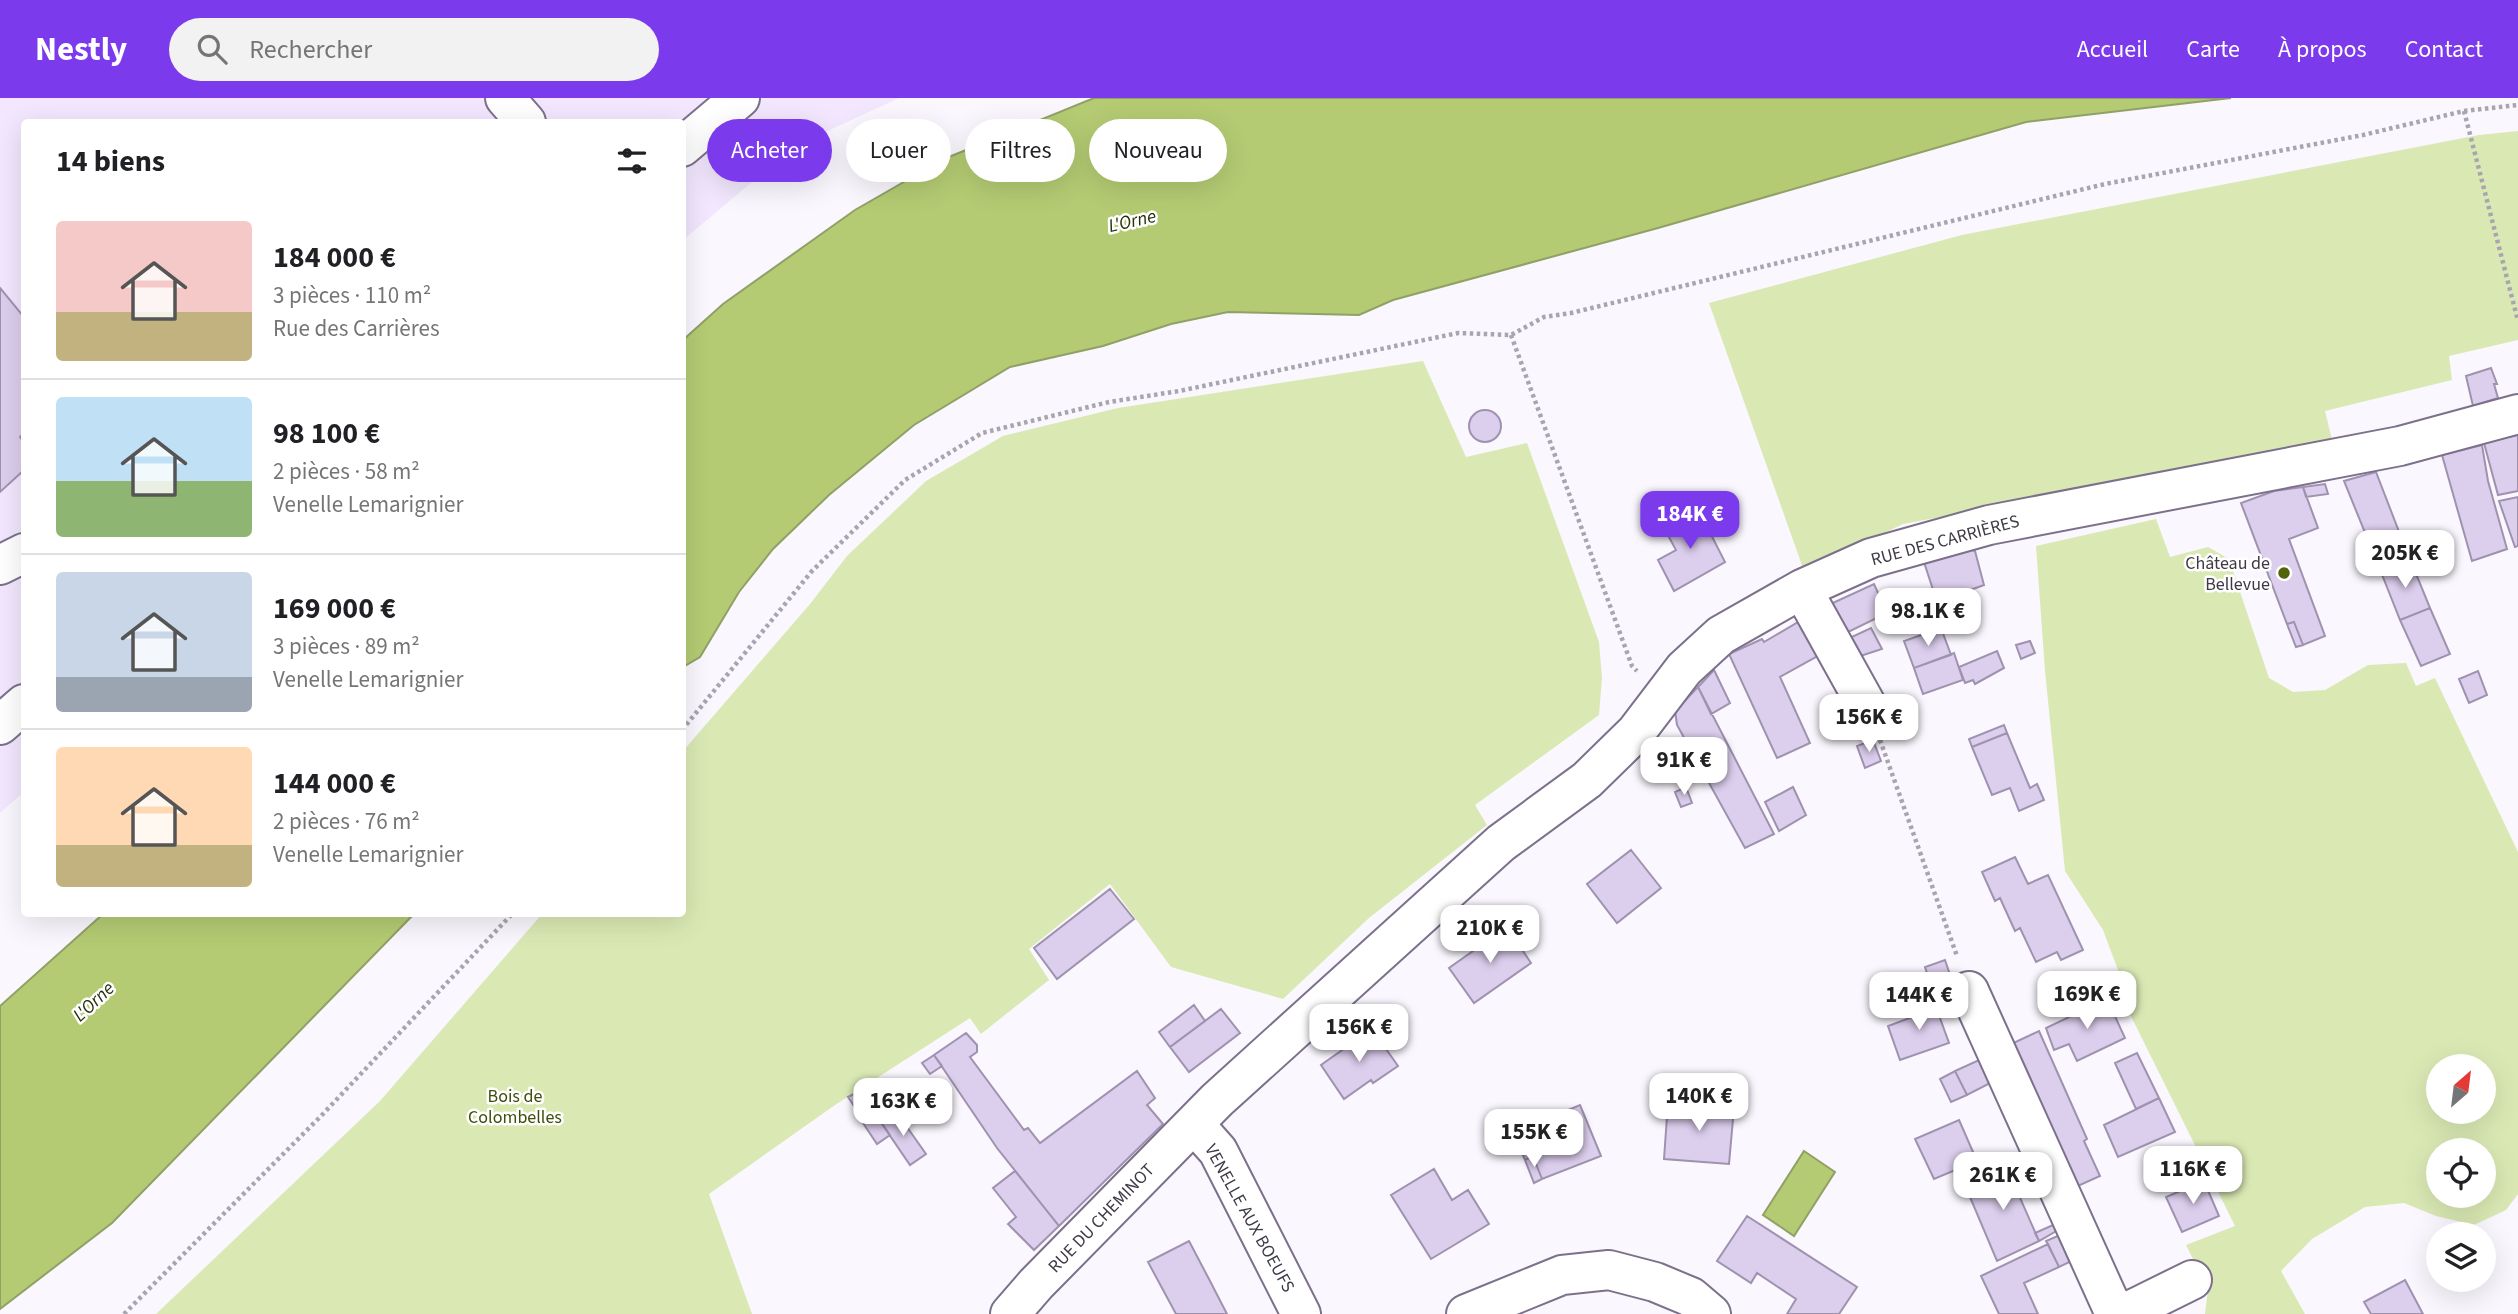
<!DOCTYPE html>
<html lang="fr">
<meta charset="utf-8">
<style>
:root{--surface:#fff;--page:#f2f2f2;--text:#202124;--muted:#757577;--line:#e0e0e0;--accent:#7c3aed}
body{margin:0;font-family:"Source Sans 3",sans-serif;background:var(--page);color:var(--text);height:100vh;display:flex;flex-direction:column;font-size:26px;white-space:nowrap}
*{box-sizing:border-box;margin:0}
p{font-size:23px;color:var(--muted)}
.icon{flex:none;width:38px;height:38px;fill:none;stroke:currentColor;stroke-width:2;stroke-linecap:round;stroke-linejoin:round}
.map{position:relative;flex:1;overflow:hidden}
.side{position:absolute;left:21px;top:21px;width:665px;height:798px;display:flex;flex-direction:column;background:var(--surface);border-radius:7px;box-shadow:0 7px 28px #0002}
.side>*{flex:none}
.top-card{position:absolute;left:707px;top:21px;width:665px;height:63px;display:flex;gap:14px}
.needle{width:46px;rotate:28deg}
.buttons{position:absolute;left:2426px;top:956px;display:grid;gap:14px}
.buttons a{display:grid;place-items:center;width:70px;height:70px;border-radius:50%;background:var(--surface);box-shadow:0 7px 28px #0002;font-size:35px}
.price{position:absolute;translate:-50% -60px;padding:0 16px;border-radius:14px;background:#fff;color:#222;font-size:23px;line-height:46px;filter:drop-shadow(0 2px 4px #0008)}
.price::after{content:'';position:absolute;left:50%;top:42px;width:21px;height:16px;margin-left:-10px;background:inherit;clip-path:polygon(0 0,100% 0,50% 100%)}
.price.on{background:var(--accent);color:#fff}
ul{padding:0;list-style:none}
li{display:flex;align-items:center;gap:21px;height:175px;padding:0 35px}
li+li{border-top:2px solid var(--line)}
li span{display:grid;place-items:center;flex:none;width:196px;height:140px;border-radius:7px;color:#555}
li>.icon{margin-inline-start:auto}
span .icon{width:84px;height:84px;fill:#fffc;stroke-width:1}
li b{font-size:30px}
h2{display:flex;justify-content:space-between;align-items:center;height:84px;padding:0 35px;font-size:30px}
.tag{padding:0 24px;border-radius:32px;background:var(--surface);box-shadow:0 7px 28px #0002;font-size:24px;line-height:63px}
.tag.on{background:var(--accent);color:#fff}
header{display:flex;align-items:center;gap:42px;box-sizing:border-box;height:98px;padding:0 35px;background:var(--accent);color:#fff}
header strong{font-size:33px}
nav{display:flex;gap:38px;margin-inline-start:auto;font-size:24px}
.search{width:490px;height:63px;background:var(--page);display:flex;align-items:center;gap:18px;box-sizing:border-box;padding:0 24px;border-radius:38px;color:var(--muted);font-size:26px}
.map>svg:first-child{display:block}
.built{fill:#f2e7fe}
.green{fill:#dae9b4;fill-rule:evenodd}
.water{fill:#b4cb73;stroke:#91a066;stroke-width:2}
.building{fill:#dcceed;stroke:#9f92af;stroke-width:2}
.lines{fill:none;stroke-linecap:round;stroke-linejoin:round}
.minor-casing{stroke:#7c708b;stroke-width:42}
.path{stroke:#a9a5ae;stroke-width:4.5;stroke-dasharray:3.5 3.5;stroke-linecap:butt}
.minor{stroke:#fff;stroke-width:38}
.poi-dot{fill:#52630b;stroke:#fff;stroke-width:2.5}
.labels{text-anchor:middle;stroke-width:5;stroke-linejoin:round;paint-order:stroke}
.street-label{font-size:18px;fill:#403a46;stroke:#fff}
.poi-label{font-size:18px;fill:#403a46;stroke:#fff;text-anchor:end}
.park-label{font-size:18px;fill:#3f4d0a;stroke:#fff}
.water-label{font-size:19px;font-style:italic;fill:#27300a;stroke:#fff}
</style>
<header>
<strong>Nestly</strong>
<div class="search"><svg class="icon" aria-label="search" viewBox="0 0 24 24"><circle cx="10" cy="10" r="6"/><path d="M15 15l6 6"/></svg>Rechercher</div>
<nav><a>Accueil</a><a>Carte</a><a>À propos</a><a>Contact</a></nav>
</header>
<div class="map">
<svg width="2518" height="1216" viewBox="0 0 2518 1216">
<rect width="100%" height="100%" fill="#faf7fe"/>
<path class="built" d="M0 0H899L795 48 683 142 682 24H24V694L0 715Z"/>
<path class="green" d="M2518 33V242L2449 258 2452 282 2325 313 2333 346 1903 426 1804 473 1709 205 1962 137 2479 37Z
M1423 263 1466 359 1527 345 1599 544 1602 580 1599 617 1475 707 1487 727 1369 820 1283 901 1171 869 1110 786 1029 851 1049 882 981 936 970 920 835 1007 709 1096 752 1216H156L380 1003 542 816H682L683 653 810 506 847 458 926 383 1003 338 1118 310Z
M2156 421 2170 459 2208 449 2229 461 2269 580 2293 594 2325 592 2368 567 2406 565 2416 588 2435 580 2518 754V1096L2506 1112 2474 1127 2436 1118 2404 1105 2365 1109 2312 1141 2281 1173 2305 1216H2205L2208 1191 2186 1147 2235 1128 2120 896 2118 872 2103 832 2065 773 2045 573 2036 448ZM2438 968H2483V1013H2438ZM2438 1052H2483V1097H2438Z"/>
<path class="water" d="M1094 0H2231L2026 24 1658 130 1393 202 1359 217 1228 214 1171 226 1103 248 1010 269 914 327 829 397 773 451 739 494 700 559 683 569V242L723 206 855 112 944 61Z
M103 816H414L112 1125 0 1211V908Z
M1804 1053 1835 1074 1794 1138 1763 1117Z"/>
<path class="building" d="M0 190 24 219V335L20 339 24 344V372L0 394Z
M2491 270 2497 286H2494L2498 300 2473 308 2466 278Z
M1469 328a16 16 0 1 1 32 0a16 16 0 1 1-32 0Z
M2518 337V393L2498 397 2484 345Z
M2482 347 2488 383 2507 451 2472 463 2442 357Z
M2376 374 2408 457 2438 449 2443 470 2416 477 2410 461 2381 474 2344 383Z
M2325 386 2328 396 2306 399 2303 389Z
M2303 389 2318 430 2289 441 2325 538 2303 547 2294 524 2287 526 2241 405 2274 393Z
M2518 399V448L2515 449 2499 403Z
M1698 411 1725 464 1674 493 1658 462 1676 452 1664 430Z
M1963 449 1975 453 1984 487 1937 504 1924 464Z
M2410 461 2430 510 2400 522 2381 474Z
M1874 486 1887 515 1838 539 1824 509Z
M1937 504 1945 529 1923 536 1914 513Z
M2430 510 2450 556 2421 568 2400 522Z
M1805 520 1823 555 1780 579 1810 645 1777 660 1729 556 1762 541 1764 544Z
M2294 524 2303 547 2296 549 2287 526Z
M1871 530 1882 551 1851 561 1841 544Z
M1941 530 1951 557 1914 570 1904 543Z
M2030 543 2035 555 2021 561 2016 547Z
M1997 553 2004 570 1975 586 1973 582 1965 585 1959 569Z
M1954 555 1963 582 1923 596 1914 570Z
M1714 572 1730 605 1711 616 1698 589Z
M2478 573 2487 597 2469 605 2459 581Z
M1698 589 1774 736 1745 750 1677 627 1675 613Z
M1856 598 1865 621 1839 631 1830 608Z
M2004 627 2007 635 1972 649 1969 641Z
M2007 635 2030 690 2037 686 2044 702 2019 713 2010 690 1992 697 1972 649Z
M1873 642 1881 663 1865 670 1857 648Z
M1686 689 1692 705 1681 709 1675 694Z
M1793 689 1806 717 1779 733 1765 704Z
M1631 752 1661 790 1617 825 1587 786Z
M2015 759 2028 786 2048 777 2083 852 2061 862 2057 854 2036 864 2020 830 2015 833 2000 800 1995 803 1982 774Z
M1110 791 1134 821 1057 881 1034 850Z
M1507 829 1531 865 1474 905 1449 870Z
M1945 862 1953 886 1933 893 1925 869Z
M1932 898 1949 945 1900 962 1888 928 1923 915 1918 903Z
M2107 901 2125 940 2077 963 2069 946 2054 952 2046 930Z
M1194 907 1205 923 1170 949 1159 934Z
M1221 911 1240 935 1189 974 1170 949Z
M1372 931 1398 968 1373 985 1371 982 1344 1001 1321 967Z
M2039 933 2087 1041 2084 1043 2100 1078 2069 1092 2007 948Z
M966 935 977 947V954L970 959 1024 1032 1028 1030 1040 1045 1137 973 1155 1000 1147 1007 1163 1026 1059 1128 997 1050 934 957Z
M2137 955 2159 1000 2136 1011 2115 965Z
M934 957 942 968 930 976 922 965Z
M1990 957 2000 980 1967 997 1955 973Z
M1955 973 1967 997 1951 1004 1940 981Z
M877 986 895 1012 880 1023 862 997Z
M860 993 869 1006 858 1014 848 999Z
M2159 1000 2175 1034 2118 1059 2104 1027Z
M1668 1004 1734 1010 1729 1066 1664 1061Z
M1580 1007 1601 1058 1542 1081 1533 1058 1525 1062 1513 1035Z
M895 1012 926 1056 910 1067 880 1023Z
M876 1017 890 1037 877 1046 863 1025Z
M1959 1022 1977 1063 1934 1081 1915 1041Z
M1533 1058 1542 1081 1534 1085 1525 1062Z
M2011 1064 2023 1090 2017 1093 2039 1143 1997 1163 1967 1092 1989 1082 1986 1075Z
M1434 1071 1452 1102 1468 1092 1489 1126 1431 1161 1391 1097Z
M1015 1073 1059 1128 1034 1152 1008 1126 1016 1119 993 1090Z
M2204 1083 2219 1118 2182 1134 2166 1099Z
M1747 1118 1857 1189 1839 1216H1787L1796 1201 1757 1175 1751 1185 1717 1163Z
M2062 1123 2065 1128 2039 1143 2035 1135Z
M2067 1134 2078 1160 2059 1169 2046 1143Z
M1189 1143 1210 1183 1227 1216H1176L1148 1164Z
M2048 1146 2059 1169 2024 1185 2038 1216H1999L1981 1178Z
M2405 1182 2423 1216H2371L2364 1204Z"/>
<g class="lines">
<g class="minor-casing">
<path id="minor" d="M505 0 526 24
M682 49 740 0
M0 467 24 455
M1802 491 1867 608
M0 627 24 606
M1969 893 2115 1216
M1194 1026 1218 1053 1301 1216
M1010 1216 1036 1186 1217 1002 1501 745 1587 682 1636 634 1684 571 1721 537 1802 491 1871 460 1989 427 2400 348 2518 316
M1466 1216 1562 1177 1609 1172 1655 1184 1691 1199 1711 1216
M2123 1216 2192 1182"/>
</g>
<path class="path" d="M2464 13 2518 223
M1511 237 1632 568 1637 573
M682 632 812 473 905 382 982 335 1109 304 1179 293 1458 235 1511 237 1544 219 1571 215 2105 86 2363 37 2464 13 2518 7
M1880 642 1957 858
M124 1216 321 1018 512 816"/>
<use href="#minor" class="minor"/>
</g>
<circle class="poi-dot" cx="2284" cy="475" r="7"/>
<g class="labels">
<g class="street-label">
<text transform="translate(1945 442) rotate(-15)" y="6">RUE DES CARRIÈRES</text>
<text transform="translate(1101 1120) rotate(-46)" y="6">RUE DU CHEMINOT</text>
<text transform="translate(1250 1120) rotate(61)" y="6">VENELLE AUX BOEUFS</text>
</g>
<g class="poi-label">
<text x="2270" y="471">Château de<tspan x="2270" dy="21">Bellevue</tspan></text>
</g>
<g class="park-label">
<text x="515" y="1004">Bois de<tspan x="515" dy="21">Colombelles</tspan></text>
</g>
<g class="water-label">
<text transform="translate(1132 122) rotate(-13)" y="7">L'Orne</text>
<text transform="translate(93 903) rotate(-43)" y="7">L'Orne</text>
</g>
</g>
</svg>
<div class="buttons">
<a><svg class="needle" viewBox="-14 -14 28 28"><path d="M0-13l5 13h-10z" fill="#e53935"/><path d="M0 13l5-13h-10z" fill="#757577"/></svg></a>
<a><svg class="icon" aria-label="locate" viewBox="0 0 24 24"><circle cx="12" cy="12" r="6"/><path d="M12 2v4M12 18v4M2 12h4M18 12h4"/></svg></a>
<a><svg class="icon" aria-label="layers" viewBox="0 0 24 24"><path d="M12 4l9 5-9 5-9-5zM3 14l9 5 9-5"/></svg></a>
</div>
<b class="price on" style="left:1690px;top:453px">184K €</b>
<b class="price" style="left:2405px;top:492px">205K €</b>
<b class="price" style="left:1928px;top:550px">98.1K €</b>
<b class="price" style="left:1869px;top:656px">156K €</b>
<b class="price" style="left:1684px;top:699px">91K €</b>
<b class="price" style="left:1490px;top:867px">210K €</b>
<b class="price" style="left:2087px;top:933px">169K €</b>
<b class="price" style="left:1919px;top:934px">144K €</b>
<b class="price" style="left:1359px;top:966px">156K €</b>
<b class="price" style="left:1699px;top:1035px">140K €</b>
<b class="price" style="left:903px;top:1040px">163K €</b>
<b class="price" style="left:1534px;top:1071px">155K €</b>
<b class="price" style="left:2193px;top:1108px">116K €</b>
<b class="price" style="left:2003px;top:1114px">261K €</b>
<div class="top-card">
<a class="tag on">Acheter</a>
<a class="tag">Louer</a>
<a class="tag">Filtres</a>
<a class="tag">Nouveau</a>
</div>
<section class="side">
<h2>14 biens<svg class="icon" aria-label="filters" viewBox="0 0 24 24"><path d="M4 7h16M4 17h16"/><circle cx="9" cy="7" r="2"/><circle cx="15" cy="17" r="2"/></svg></h2>
<ul>
<li><span style="background:linear-gradient(#f6c9c9 65%,#c2b280 0)"><svg class="icon" aria-label="home" viewBox="0 0 24 24"><path d="M3 11l9-7 9 7M6 9v11h12V9"/></svg></span><div><b>184 000 €</b><p>3 pièces · 110 m²</p><p>Rue des Carrières</p></div></li>
<li><span style="background:linear-gradient(#bfe0f5 60%,#8fb573 0)"><svg class="icon" aria-label="home" viewBox="0 0 24 24"><path d="M3 11l9-7 9 7M6 9v11h12V9"/></svg></span><div><b>98 100 €</b><p>2 pièces · 58 m²</p><p>Venelle Lemarignier</p></div></li>
<li><span style="background:linear-gradient(#c9d6e8 75%,#9aa5b1 0)"><svg class="icon" aria-label="home" viewBox="0 0 24 24"><path d="M3 11l9-7 9 7M6 9v11h12V9"/></svg></span><div><b>169 000 €</b><p>3 pièces · 89 m²</p><p>Venelle Lemarignier</p></div></li>
<li><span style="background:linear-gradient(#ffd9b3 70%,#c2b280 0)"><svg class="icon" aria-label="home" viewBox="0 0 24 24"><path d="M3 11l9-7 9 7M6 9v11h12V9"/></svg></span><div><b>144 000 €</b><p>2 pièces · 76 m²</p><p>Venelle Lemarignier</p></div></li>
</ul>
</section>
</div>
